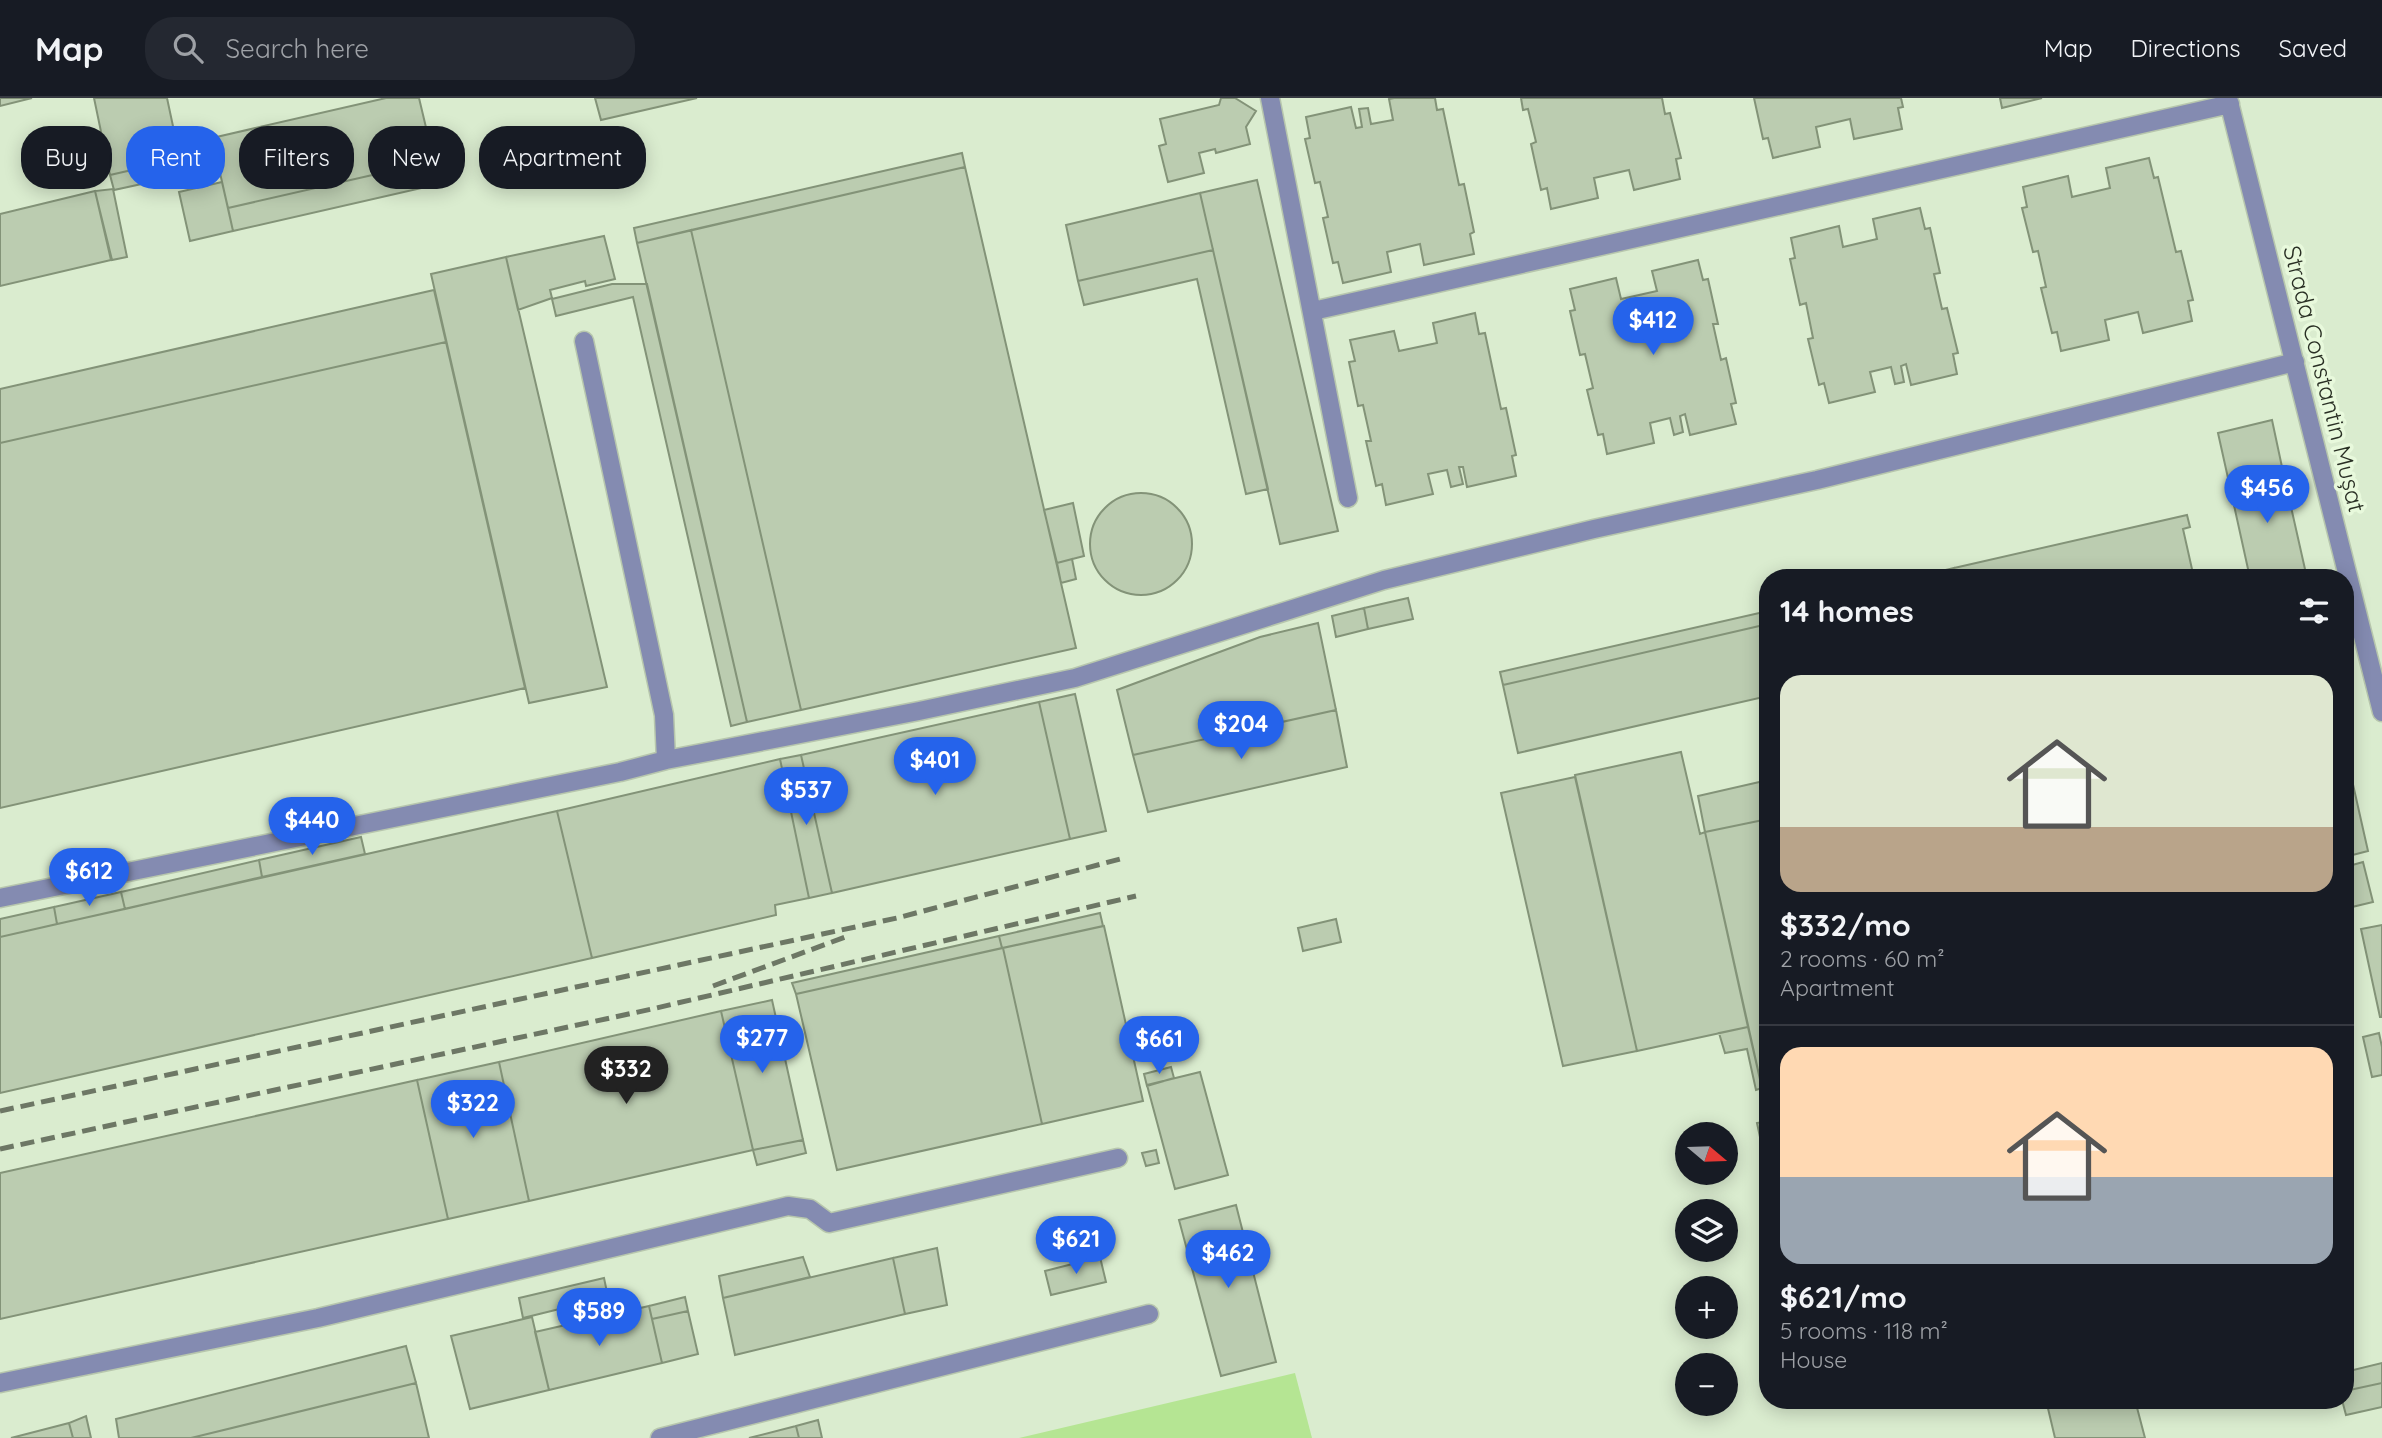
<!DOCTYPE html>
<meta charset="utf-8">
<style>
:root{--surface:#171b24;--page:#242831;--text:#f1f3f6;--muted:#9ea1a6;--line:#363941;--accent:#2563eb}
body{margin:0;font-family:Quicksand,sans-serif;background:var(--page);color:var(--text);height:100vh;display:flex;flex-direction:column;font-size:26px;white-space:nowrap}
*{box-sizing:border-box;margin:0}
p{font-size:23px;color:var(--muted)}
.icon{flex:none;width:38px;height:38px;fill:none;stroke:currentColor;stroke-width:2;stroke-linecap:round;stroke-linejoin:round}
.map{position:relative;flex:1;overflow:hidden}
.drawer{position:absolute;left:1759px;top:471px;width:595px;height:840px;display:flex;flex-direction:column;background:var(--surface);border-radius:28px;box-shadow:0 4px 18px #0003}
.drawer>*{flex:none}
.top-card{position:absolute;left:21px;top:28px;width:665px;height:63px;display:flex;gap:14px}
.needle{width:46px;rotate:109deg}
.buttons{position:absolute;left:1675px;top:1024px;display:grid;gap:14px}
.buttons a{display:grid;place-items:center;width:63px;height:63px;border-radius:50%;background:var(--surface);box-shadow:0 4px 18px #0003;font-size:35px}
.price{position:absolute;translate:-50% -60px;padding:0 16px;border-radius:24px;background:var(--accent);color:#fff;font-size:23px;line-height:46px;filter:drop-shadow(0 2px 4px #0008)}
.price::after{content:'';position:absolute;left:50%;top:42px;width:21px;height:16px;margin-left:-10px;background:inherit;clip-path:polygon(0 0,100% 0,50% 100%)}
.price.current{background:#222;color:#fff}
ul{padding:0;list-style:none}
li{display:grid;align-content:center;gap:14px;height:371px;padding:0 21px}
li+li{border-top:2px solid var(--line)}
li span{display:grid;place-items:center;height:217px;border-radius:21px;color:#555}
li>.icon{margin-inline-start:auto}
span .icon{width:126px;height:126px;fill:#fffc;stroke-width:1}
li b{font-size:30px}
h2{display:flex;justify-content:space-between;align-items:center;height:84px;padding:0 21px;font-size:30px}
.pill{padding:0 24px;border-radius:28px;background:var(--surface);box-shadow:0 4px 18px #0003;font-size:24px;line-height:63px}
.pill.current{background:var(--accent);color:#fff}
header{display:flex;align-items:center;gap:42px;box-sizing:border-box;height:98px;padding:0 35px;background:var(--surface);border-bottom:2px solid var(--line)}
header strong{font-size:33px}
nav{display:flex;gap:38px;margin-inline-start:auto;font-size:24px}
.search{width:490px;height:63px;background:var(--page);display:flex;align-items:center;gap:18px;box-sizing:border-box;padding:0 24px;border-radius:28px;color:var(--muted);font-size:26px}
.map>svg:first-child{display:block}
.green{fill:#b5e593}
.building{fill:#bbccb0;stroke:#839378;stroke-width:2}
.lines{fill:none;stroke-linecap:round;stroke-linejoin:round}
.minor-casing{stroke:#b7c6ad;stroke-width:21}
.minor{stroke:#848bb1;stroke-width:18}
.rail{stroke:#6d7765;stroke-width:5;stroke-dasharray:14 7;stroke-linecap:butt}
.labels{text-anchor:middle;stroke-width:7;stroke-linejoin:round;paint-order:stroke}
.street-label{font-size:24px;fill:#292f24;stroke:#e8f9dc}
</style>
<header>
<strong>Map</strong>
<div class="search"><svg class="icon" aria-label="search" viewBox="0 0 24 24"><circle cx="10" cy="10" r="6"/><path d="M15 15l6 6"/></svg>Search here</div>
<nav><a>Map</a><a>Directions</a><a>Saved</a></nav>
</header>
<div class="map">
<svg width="2382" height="1340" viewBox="0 0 2382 1340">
<rect width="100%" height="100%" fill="#daeccf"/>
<path class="green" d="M1295 1275 1312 1340H1019Z"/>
<path class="building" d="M0 0H32L0 8Z
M94 0H167L180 61 110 77Z
M386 0H419L434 63 228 110 212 40Z
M595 0H697L601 22Z
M1221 0H1235L1256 13 1246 29 1250 46 1216 55 1215 51 1199 55 1204 75 1168 84 1159 48 1166 46 1160 21 1219 7Z
M1394 0H1435L1437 12 1443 11 1459 87 1464 86 1474 134 1470 136 1474 156 1424 167 1420 146 1387 154 1391 174 1343 185 1338 164 1333 165 1323 120 1328 119 1320 84 1315 85 1305 41 1310 40 1306 19 1351 9 1356 30 1362 29 1359 11 1368 10 1371 26 1393 22 1389 1Z
M1521 0H1662L1665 16 1670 15 1681 60 1676 61 1680 81 1634 92 1629 72 1594 80 1598 100 1551 111 1547 90 1541 92 1531 46 1536 44 1528 11 1523 12Z
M1754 0H1901L1903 9 1898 10 1902 31 1854 41 1850 21 1816 29 1820 49 1773 60 1768 40 1763 41Z
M2000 0H2042L2002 10Z
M962 55 965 69 637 145 634 130Z
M2149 60 2154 80 2158 79 2176 154 2181 153 2193 202 2188 203 2192 223 2143 235 2138 214 2105 222 2109 242 2061 253 2057 234 2052 235 2041 190 2046 189 2038 153 2033 154 2022 110 2027 109 2023 89 2068 78 2072 99 2110 90 2106 70Z
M180 61 183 77 114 92 110 77Z
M434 63 439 86 233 133 228 110Z
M965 69 1076 550 801 612 691 132Z
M1257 82 1338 433 1280 446 1200 95Z
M222 84 233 133 190 143 179 94Z
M113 91 127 159 112 162 95 93Z
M95 93 111 162 0 188V116Z
M1200 95 1213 152 1078 183 1066 127Z
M1920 110 1925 131 1930 130 1940 175 1934 176 1942 211 1947 210 1958 255 1953 256 1957 276 1911 287 1906 266 1901 268 1904 284 1895 286 1891 269 1870 274 1875 294 1829 305 1824 285 1819 287 1808 241 1813 240 1806 205 1800 207 1790 161 1795 160 1791 140 1839 128 1843 149 1877 141 1873 121Z
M691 132 801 612 747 624 637 145Z
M604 138 615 181 586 188 585 183 550 192 552 200 518 212 506 159Z
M1213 152 1268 391 1246 396 1197 181 1084 207 1078 183Z
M506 159 607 589 529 605 431 176Z
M1698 162 1703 182 1708 181 1718 226H1713L1721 262 1726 260 1736 305 1731 306 1736 326 1690 337 1685 316 1680 318 1683 334 1674 337 1670 320 1650 325 1654 345 1607 356 1603 336 1598 337 1587 292 1593 290 1585 256 1580 257 1570 213 1575 212 1570 191 1616 180 1621 201 1657 193 1652 173Z
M612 186H647L747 624 731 628 633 199 556 218 552 201Z
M434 192 446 244 0 345V291Z
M1475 215 1479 236 1485 235 1501 311 1506 310 1516 357 1512 358 1516 378 1467 389 1463 369H1459L1463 386 1451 389 1447 372 1428 376 1433 396 1386 407 1382 386 1376 388 1366 343H1371L1363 307 1358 308 1349 264 1355 263 1350 242 1394 233 1399 253 1437 245 1433 225Z
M446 244 525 590 0 710V345Z
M2272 322 2282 369 2228 380 2218 335Z
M2282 369 2307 480H2250L2228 380Z
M1090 446a51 51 0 1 1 102 0a51 51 0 1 1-102 0Z
M1073 405 1084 458 1057 465 1044 412Z
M2187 417 2190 429 2183 431 2194 480H1957L1954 470Z
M1072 461 1076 481 1061 485 1057 465Z
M1954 470 1956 480H1912Z
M1408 500 1413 521 1368 531 1364 510Z
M1364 510 1368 531 1336 539 1332 518Z
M1768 513V526L1503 587 1500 574Z
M1318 525 1336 612 1133 657 1117 592 1260 539Z
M1768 526V598L1518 655 1503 587Z
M1075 596 1106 733 1070 741 1039 604Z
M1039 604 1070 741 832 795 801 657Z
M1336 612 1347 669 1148 714 1133 657Z
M2345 651 2368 753 2345 759Z
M1681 654 1700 736 1705 734 1748 929 1637 953 1575 677Z
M801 657 832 795 809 800 780 661Z
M780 661 809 800 775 807 776 817 592 860 557 713Z
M1575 679 1637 953 1563 968 1501 695Z
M1768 682V721L1705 734 1698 698Z
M557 713 592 860 0 995V839Z
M1768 721V989L1762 990 1705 734Z
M361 739 365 756 262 779 259 762Z
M259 762 262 779 125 811 121 794Z
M2363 764 2373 804 2352 809 2345 779V769Z
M121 794 125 811 57 826 54 809Z
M54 809 57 826 0 839V821Z
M1100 815 1103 828 1002 850 999 838Z
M1336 821 1341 844 1303 853 1298 830Z
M2382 827V919H2380L2361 831Z
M1104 828 1143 1003 1042 1026 1003 850Z
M999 838 1002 850 796 896 792 885Z
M1003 850 1042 1026 837 1072 796 896Z
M772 902 803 1042 753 1052 721 913Z
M721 913 753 1052 529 1103 499 964Z
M1748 929 1762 990 1756 992 1747 951 1725 955 1719 935Z
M2379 935 2382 949V977L2372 979 2363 939Z
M499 964 529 1103 448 1121 417 982Z
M1171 969 1174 980 1147 988 1144 976Z
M1200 974 1228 1077 1175 1091 1147 987Z
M417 982 448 1121 0 1221V1075Z
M1768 1023V1037L1760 1039 1757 1025Z
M803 1042 806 1055 757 1067 753 1052Z
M1156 1052 1159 1065 1146 1068 1142 1055Z
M1236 1107 1276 1264 1221 1278 1179 1122Z
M937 1150 947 1207 905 1216 893 1160Z
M803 1159 810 1179 723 1200 719 1178Z
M1100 1159 1106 1184 1051 1197 1045 1173Z
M893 1160 905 1216 735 1257 723 1200Z
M604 1180 608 1199 523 1220 519 1200Z
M685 1199 688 1213 652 1221 649 1208Z
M649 1208 662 1265 549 1292 535 1234Z
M688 1213 698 1256 662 1265 652 1221Z
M532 1219 549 1292 470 1311 451 1238Z
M406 1248 416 1285 191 1340H119L116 1321Z
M2382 1265V1285L2345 1293V1274Z
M416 1285 429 1340H191Z
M2382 1285V1309L2346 1317 2342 1302H2345V1293Z
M2046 1302H2135L2145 1340H2055Z
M86 1318 91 1340H73L69 1325Z
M818 1322 822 1340H799L796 1328Z
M69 1325 73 1340H11Z
M796 1328 799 1340H749Z"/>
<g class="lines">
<g class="minor-casing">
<path id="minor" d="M1270 0 1348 400
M2228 0 2382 614
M1313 213 2230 6
M584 243 664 617 666 662
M0 800 620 674 666 662 919 613 1075 580 1384 482 1594 431 1817 382 2295 264
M0 1285 318 1220 788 1108 810 1111 829 1125 1118 1060
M660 1340 1149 1216"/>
</g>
<use href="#minor" class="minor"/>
<path class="rail" d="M713 888 848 838
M0 1013 897 820 1124 760
M0 1051 652 911 1136 798"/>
</g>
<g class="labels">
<g class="street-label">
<text transform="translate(2324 281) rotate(76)" y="8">Strada Constantin Mușat</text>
</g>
</g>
</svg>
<div class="buttons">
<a><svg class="needle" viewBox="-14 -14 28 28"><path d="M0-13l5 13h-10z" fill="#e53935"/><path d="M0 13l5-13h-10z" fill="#9ea1a6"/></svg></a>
<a><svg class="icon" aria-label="layers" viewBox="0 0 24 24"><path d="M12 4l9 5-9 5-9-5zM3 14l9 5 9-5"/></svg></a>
<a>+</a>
<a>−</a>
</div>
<b class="price" style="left:1653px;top:259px">$412</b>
<b class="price" style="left:2267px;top:427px">$456</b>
<b class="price" style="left:1241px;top:663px">$204</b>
<b class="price" style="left:935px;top:699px">$401</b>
<b class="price" style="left:806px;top:729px">$537</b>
<b class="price" style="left:312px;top:759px">$440</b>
<b class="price" style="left:89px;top:810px">$612</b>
<b class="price" style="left:762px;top:977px">$277</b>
<b class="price" style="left:1159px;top:978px">$661</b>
<b class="price current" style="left:626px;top:1008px">$332</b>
<b class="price" style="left:473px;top:1042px">$322</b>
<b class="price" style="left:1076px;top:1178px">$621</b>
<b class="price" style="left:1228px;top:1192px">$462</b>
<b class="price" style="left:599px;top:1250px">$589</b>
<div class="top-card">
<a class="pill">Buy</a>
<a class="pill current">Rent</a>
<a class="pill">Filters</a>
<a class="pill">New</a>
<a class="pill">Apartment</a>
</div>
<section class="drawer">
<h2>14 homes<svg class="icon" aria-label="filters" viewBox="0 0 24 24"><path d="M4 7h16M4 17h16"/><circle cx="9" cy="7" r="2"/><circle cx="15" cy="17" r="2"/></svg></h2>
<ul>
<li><span style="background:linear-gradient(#dfe7d0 70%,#b9a48a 0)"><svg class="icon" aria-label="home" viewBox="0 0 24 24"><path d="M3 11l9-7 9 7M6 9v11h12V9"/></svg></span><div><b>$332/mo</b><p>2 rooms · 60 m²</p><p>Apartment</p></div></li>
<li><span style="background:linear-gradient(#ffd9b3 60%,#9aa5b1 0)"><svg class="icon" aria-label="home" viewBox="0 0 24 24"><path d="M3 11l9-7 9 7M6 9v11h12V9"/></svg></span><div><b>$621/mo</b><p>5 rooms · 118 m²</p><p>House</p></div></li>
</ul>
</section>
</div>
